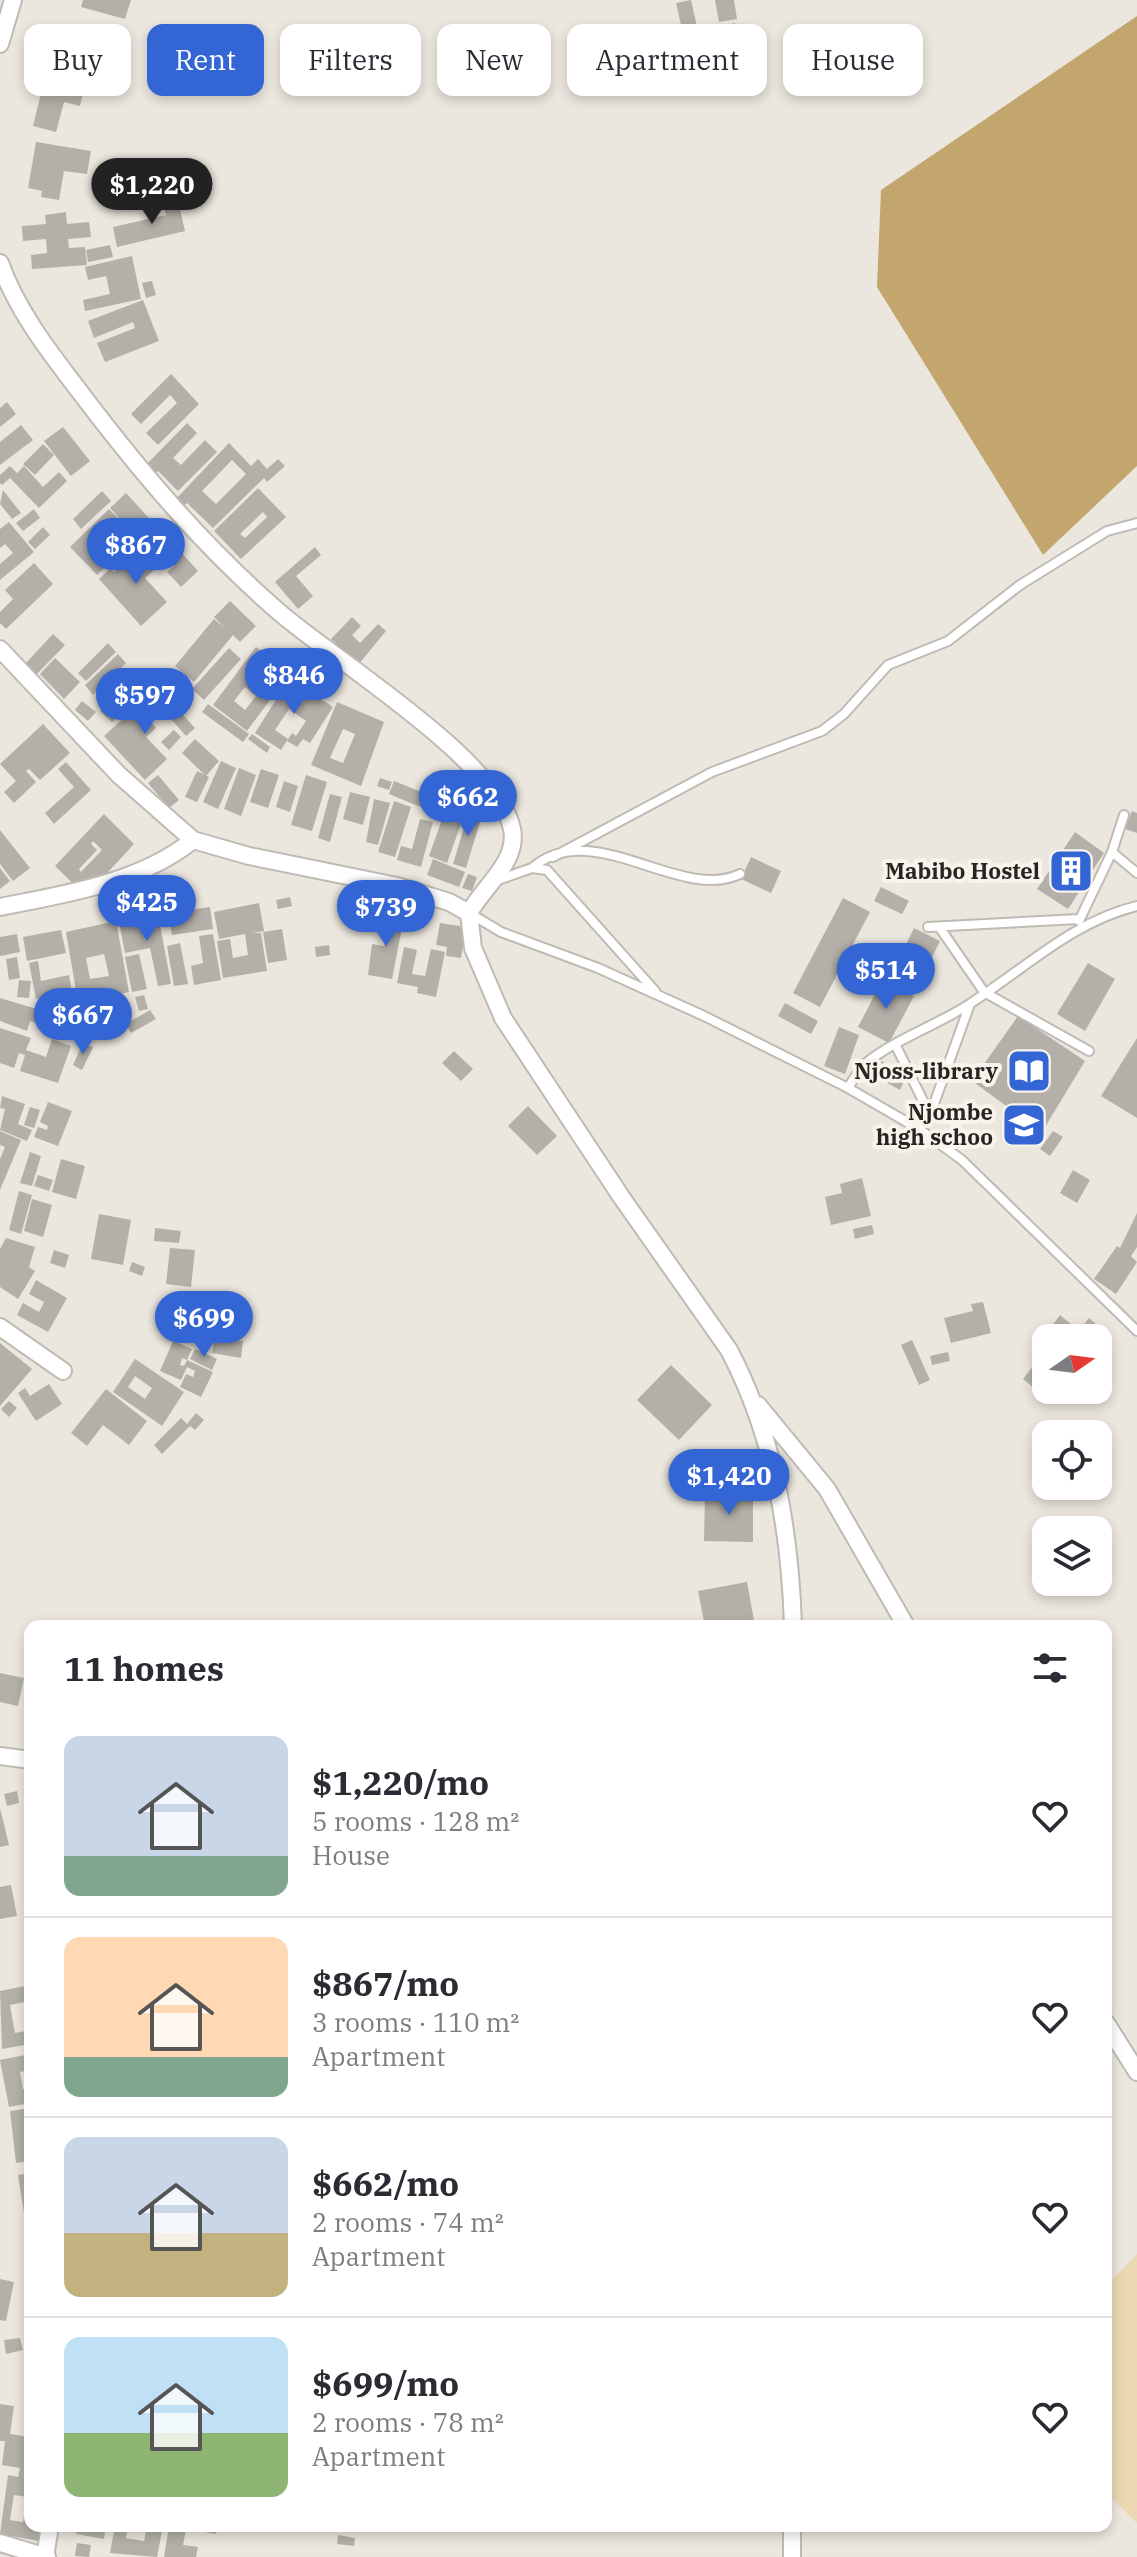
<!DOCTYPE html>
<meta charset="utf-8">
<style>
:root{--surface:#fff;--page:#f7f7f7;--text:#2b2b33;--muted:#7c7c81;--line:#e1e1e2;--accent:#3465d4}
body{margin:0;font-family:"IBM Plex Serif",serif;background:var(--page);color:var(--text);height:100vh;display:flex;flex-direction:column;font-size:30px;white-space:nowrap}
*{box-sizing:border-box;margin:0}
p{font-size:26px;color:var(--muted)}
.icon{flex:none;width:44px;height:44px;fill:none;stroke:currentColor;stroke-width:2;stroke-linecap:round;stroke-linejoin:round}
.map{position:relative;flex:1;overflow:hidden}
.sheet{position:absolute;left:24px;top:1620px;width:1088px;height:912px;display:flex;flex-direction:column;background:var(--surface);border-radius:16px;box-shadow:0 4px 12px #0003}
.sheet>*{flex:none}
.banner{position:absolute;left:24px;top:24px;width:1090px;height:72px;display:flex;gap:16px}
.needle{width:52px;rotate:76deg}
.tools{position:absolute;left:1032px;top:1324px;display:grid;gap:16px}
.tools a{display:grid;place-items:center;width:80px;height:80px;border-radius:16px;background:var(--surface);box-shadow:0 4px 12px #0003;font-size:40px}
.price{position:absolute;translate:-50% -68px;padding:0 18px;border-radius:28px;background:var(--accent);color:#fff;font-size:26px;line-height:52px;filter:drop-shadow(0 2px 4px #0008)}
.price::after{content:'';position:absolute;left:50%;top:48px;width:24px;height:18px;margin-left:-12px;background:inherit;clip-path:polygon(0 0,100% 0,50% 100%)}
.price.current{background:#222;color:#fff}
ul{padding:0;list-style:none}
li{display:flex;align-items:center;gap:24px;height:200px;padding:0 40px}
li+li{border-top:2px solid var(--line)}
li span{display:grid;place-items:center;flex:none;width:224px;height:160px;border-radius:16px;color:#555}
li>.icon{margin-inline-start:auto}
span .icon{width:96px;height:96px;fill:#fffc;stroke-width:1}
li b{font-size:34px}
h2{display:flex;justify-content:space-between;align-items:center;height:96px;padding:0 40px;font-size:34px}
.pill{padding:0 28px;border-radius:16px;background:var(--surface);box-shadow:0 4px 12px #0003;font-size:28px;line-height:72px}
.pill.current{background:var(--accent);color:#fff}
.map>svg:first-child{display:block}
.green{fill:#ebd7b2}
.forest{fill:#c3a66d}
.building{fill:#b4b0a9;fill-rule:evenodd}
.lines{fill:none;stroke-linecap:round;stroke-linejoin:round}
.lane-casing{stroke:#bfbbb4;stroke-width:12}
.street-casing{stroke:#bfbbb4;stroke-width:20}
.lane{stroke:#fff;stroke-width:8}
.street{stroke:#fff;stroke-width:16}
.labels{text-anchor:middle;stroke-width:8;stroke-linejoin:round;paint-order:stroke}
.poi-label{font-size:22px;font-weight:bold;fill:#262522;stroke:#f8f4ec;text-anchor:end}
</style>
<div class="map">
<svg width="1137" height="2557" viewBox="0 0 1137 2557">
<rect width="100%" height="100%" fill="#ebe7df"/>
<path class="green" d="M1137 2254V2523L1106 2493V2286Z"/>
<path class="forest" d="M1137 16V466L1043 555 877 287 881 190Z"/>
<path class="building" d="M83 0H131L125 19 81 7Z
M691 0 698 31 735 23 740 45 688 56 676 3Z
M715 0H734L737 19 719 22Z
M33 51 41 53 37 69 29 67Z
M48 65 87 75 80 106 64 102 56 132 33 126Z
M36 142 91 151 87 174 64 171 59 200 41 197 42 191 28 188Z
M104 164 112 166 109 179 101 177Z
M177 197 185 231 117 247 113 227 166 215 162 200Z
M66 212 67 224 89 222 91 237 68 239 69 248 85 247 87 265 32 269 31 255 47 253 46 239 23 241 22 226 46 224 45 215Z
M110 245 113 257 88 262 86 250Z
M132 256 141 299 85 311 83 300 110 294 106 276 88 280 85 267Z
M152 281 156 295 146 298 142 283Z
M143 300 159 341 105 362 97 343 135 328 133 322 94 338 88 321Z
M171 374 199 404 158 445 146 433 177 403 170 395 141 424 131 414Z
M7 402 16 414 0 427V408Z
M187 423 197 433 173 458 181 465 205 440 217 452 178 491 158 471 155 474 146 465Z
M21 425 33 440 0 465V442Z
M63 427 90 461 71 476 44 441Z
M229 443 251 466 258 459 267 469 278 459 285 466 267 482 264 478 213 528 187 503 180 509 173 502ZM232 460 246 474 216 504 202 491Z
M43 444 54 455 35 475 23 464Z
M10 466 17 473 24 466 43 487 59 472 67 481 39 508 10 478 2 485 0 483V475Z
M258 488 286 517 241 559 214 531ZM263 512 267 517 245 538 240 534Z
M3 490 21 513 12 519 0 504Z
M102 491 111 501 81 529 73 519Z
M126 493 149 518 133 533 110 508Z
M34 509 40 518 23 531 16 523Z
M109 509 122 522 95 548 100 553 125 530 134 539 97 575 70 547Z
M9 522 34 552 0 580V564L13 553 5 544 0 548V529Z
M155 523 198 571 181 587 167 572 174 566 144 533Z
M43 527 50 535 35 549 28 542Z
M143 546 160 565 145 578 167 602 141 626 99 579 111 568 114 572Z
M315 547 321 555 296 576 313 596 298 609 275 582Z
M34 563 53 584 6 629 0 623V612L13 599 5 590Z
M230 601 256 626 240 642 233 635 194 682 175 666 214 619 226 629 214 617Z
M352 617 361 626 352 635 360 643 378 624 386 631 358 665 331 639Z
M53 634 65 645 35 676 24 665Z
M108 643 116 652 86 681 78 673Z
M256 647 290 673 247 731 213 705ZM245 687 256 696 245 710 234 701Z
M229 648 241 659 204 700 192 689Z
M118 654 126 663 93 695 85 685Z
M55 658 80 682 64 699 40 674Z
M289 679 333 707 310 743 303 739 297 747 287 741 292 733 296 736 306 721 289 709 275 730 288 739 281 750 255 733Z
M129 681 141 692 112 722 100 711Z
M165 695 195 728 186 736 164 711 151 722 156 728 146 737 167 759 145 780 104 736 136 707 143 715Z
M82 701 96 712 88 721 75 710Z
M337 702 384 722 361 786 311 765ZM343 729 355 734 343 763 330 758Z
M208 704 249 734 243 742 202 712Z
M43 724 70 753 40 780 29 769 26 771 36 782 14 803 4 792 16 781 0 764Z
M174 730 181 737 169 750 161 742Z
M252 734 270 747 267 753 248 739Z
M195 739 219 761 206 776 182 753Z
M221 761 236 768 218 809 203 802Z
M66 762 91 790 54 824 45 813 74 787 58 769Z
M239 768 256 775 241 816 224 809Z
M261 769 279 775 268 808 250 802Z
M197 771 209 777 197 802 185 797Z
M433 772 449 778 435 813 389 794 394 781 424 793Z
M158 775 179 800 169 808 148 783Z
M306 775 327 782 312 831 291 825Z
M380 778 392 782 389 790 377 786Z
M284 781 298 786 290 812 276 807Z
M350 792 370 797 363 825 343 819Z
M330 794 342 797 330 842 318 838Z
M450 797 468 804 447 863 429 856Z
M374 799 390 803 378 845 366 842Z
M394 801 411 807 395 857 378 852Z
M470 808 483 812 466 868 453 864Z
M1132 811 1137 813V833L1125 829Z
M104 814 134 844 86 896 55 866ZM93 841 102 850 81 872 79 869 97 850 91 844Z
M420 819 433 822 421 867 397 860 401 846 412 849Z
M0 830 30 868 13 881 0 864Z
M1075 832 1104 853 1068 909 1037 889Z
M751 857 781 871 771 893 741 879Z
M433 859 465 872 459 887 427 875Z
M0 868 10 881 0 889Z
M468 874 477 877 472 891 462 888Z
M881 887 909 901 902 914 874 901Z
M290 897 292 906 278 909 276 900Z
M843 898 870 912 820 1007 793 993Z
M259 903 264 931 252 933H261L267 971 223 978 217 941 230 939 233 958 248 955 245 934 219 939 214 912Z
M210 907 213 929 172 935 169 913Z
M158 914 171 984 158 986 150 948 125 953 119 922Z
M382 915 404 918 392 979 368 975 372 944 384 946 386 933 380 932Z
M116 921 129 992 78 1002 66 932ZM104 954 109 976 90 979 86 958Z
M440 923 466 927 461 958 446 956 447 947 436 945Z
M914 928 940 941 919 984 893 971Z
M282 929 287 960 268 963 263 932Z
M61 930 66 953 27 961 23 937Z
M17 934 20 952 0 956V937Z
M213 934 221 980 194 985 191 966 203 963 199 936Z
M180 943 188 984 174 986 167 946Z
M329 945 330 955 316 957 315 947Z
M404 947 417 950 412 974 425 976 431 949 445 952 436 997 417 993 418 987 397 983Z
M139 954 147 989 132 992 125 957Z
M17 957 20 978 9 980 6 959Z
M38 961 41 981 69 975 72 992 36 999 29 963Z
M1088 963 1115 979 1085 1031 1057 1014Z
M883 979 914 996 889 1043 858 1027Z
M19 980 31 981 29 998 17 997Z
M144 995 148 1009 139 1011 135 997Z
M70 996 73 1010 65 1012 62 998Z
M0 998 63 1017 58 1030 30 1021 27 1031 0 1021Z
M785 1003 818 1021 811 1034 778 1016Z
M150 1010 156 1019 131 1033 126 1024Z
M1018 1016 1085 1061 1042 1132 972 1081Z
M839 1027 859 1035 845 1074 824 1066Z
M0 1028 31 1038 26 1050 46 1057 52 1039 71 1046 58 1083 20 1071 25 1055 19 1053 14 1068 0 1063Z
M1137 1038V1118L1101 1096Z
M83 1043 93 1047 82 1070 73 1065Z
M454 1051 473 1069 461 1081 442 1063Z
M881 1061 907 1075 900 1090 873 1075Z
M2 1096 25 1104 18 1124 32 1130 27 1141 0 1130 5 1109 0 1108Z
M48 1102 72 1111 58 1146 34 1137 38 1127 47 1130 48 1126 40 1122Z
M528 1106 557 1136 537 1155 508 1126Z
M30 1107 40 1110 34 1128 24 1125Z
M0 1131 21 1140 0 1190V1159L5 1147 0 1145Z
M1053 1131 1063 1137 1050 1156 1040 1149Z
M30 1152 41 1156 32 1186 20 1183Z
M61 1159 85 1166 76 1199 52 1192Z
M1073 1170 1090 1180 1077 1203 1060 1193Z
M38 1175 53 1180 49 1191 34 1186Z
M862 1178 871 1216 831 1225 825 1197 842 1193 840 1184Z
M19 1191 32 1195 21 1234 9 1230Z
M32 1199 52 1205 43 1237 24 1231Z
M1137 1213V1247L1131 1256 1137 1262 1116 1294 1094 1279 1117 1246 1120 1248Z
M99 1214 131 1220 123 1265 91 1259Z
M872 1225 874 1234 855 1239 853 1229Z
M155 1228 181 1231 179 1243 154 1241Z
M6 1238 35 1247 29 1267 35 1271 18 1299 0 1287V1249Z
M170 1248 195 1250 191 1287 166 1284Z
M54 1250 69 1255 65 1268 50 1263Z
M132 1262 145 1267 142 1276 129 1271Z
M36 1280 67 1298 48 1332 17 1315 23 1303 39 1312 44 1302 29 1294Z
M188 1292 219 1297 213 1340 191 1337 195 1309 186 1308Z
M983 1302 991 1333 951 1343 944 1318 973 1311 971 1304Z
M1060 1315 1072 1325 1066 1333 1072 1338H1043Z
M1089 1318 1098 1326 1086 1338 1078 1332Z
M215 1337 243 1341 241 1358 212 1353Z
M912 1340 930 1380 919 1385 901 1345Z
M173 1341 192 1349 187 1360 182 1358 180 1365 184 1366 187 1360 213 1372 201 1397 180 1387 186 1374 193 1377 195 1371 187 1367 181 1380 160 1371Z
M0 1343 32 1369 0 1406Z
M195 1349 217 1359 212 1370 190 1359Z
M948 1352 950 1361 932 1365 930 1356Z
M135 1359 184 1392 162 1426 113 1392ZM135 1376 152 1388 145 1399 128 1387Z
M671 1365 712 1405 679 1440 637 1400Z
M1033 1366 1046 1376V1390H1059L1050 1401 1023 1379Z
M49 1384 62 1404 36 1421 18 1393 25 1388 30 1396Z
M1098 1387 1102 1391 1092 1404 1075 1390Z
M106 1389 147 1421 129 1445 103 1425 87 1446 71 1433Z
M9 1401 17 1408 9 1417 1 1409Z
M196 1413 204 1420 195 1430 190 1426 162 1454 154 1445 181 1418 187 1424Z
M705 1493H753V1542L704 1541Z
M747 1582 755 1626H705L698 1591Z
M0 1673 24 1678 18 1706 0 1702Z
M17 1791 19 1803 7 1806 4 1794Z
M0 1808 9 1845 0 1847Z
M11 1885 17 1916 0 1919V1887Z
M30 1985V2001L10 2005 15 2033 30 2030V2044L2 2049 0 1991Z
M30 2054V2070L20 2072 23 2089 30 2088V2103L9 2107 0 2060Z
M30 2108V2161L16 2163 10 2111Z
M30 2173V2218L25 2219 18 2175Z
M0 2279 14 2282 6 2321 0 2320Z
M20 2338 23 2350 6 2354 4 2340Z
M0 2404 14 2406 10 2434 30 2437 27 2470 30 2471V2526H40L38 2541 0 2534 8 2475 18 2477 20 2468 2 2465 5 2441H0ZM14 2495 27 2497 23 2522 10 2520Z
M77 2526H106L104 2539 76 2534Z
M115 2526H128L126 2538 144 2541 147 2526H163L157 2557 110 2553Z
M169 2526H218L216 2534 186 2529 183 2545 198 2547 196 2557H164Z
M338 2535 355 2538 354 2546 337 2544Z
M77 2543 91 2545 89 2557 75 2556Z"/>
<g class="lines">
<g class="lane-casing">
<path id="lane" d="M1112 852 1137 873
M553 857 712 772 822 731 844 714 888 665 948 641 1020 585 1107 531 1137 523
M532 868C592 815 680 903 740 874
M498 880 532 868 547 870 655 991
M471 914 501 932 598 968 704 1016 848 1088 919 1129 962 1160 1137 1331
M1079 921 1112 852 1124 815
M928 927 1078 919
M940 928 984 992 1089 1051
M896 1046 930 1115
M848 1088C854 1079 859 1069 866 1063 896 1039 935 1026 968 1005 1022 971 1073 921 1137 906
M919 1129 930 1115 970 1004"/>
</g>
<g class="street-casing">
<path id="street" d="M0 44 13 0
M0 263C18 313 51 354 83 396 143 475 204 547 279 612 334 660 497 759 512 829 519 861 483 887 469 913L473 948 503 1018 622 1198 729 1350C774 1436 790 1530 793 1626
M0 649 119 775 193 840 249 856 397 886 449 902 469 913
M0 907C65 894 140 883 193 840
M0 1327 63 1371
M758 1405 827 1489 906 1626
M0 1756 30 1760
M1106 2023 1137 2072
M0 2543 47 2557
M45 2557 50 2526
M792 2557V2526"/>
</g>
<use href="#lane" class="lane"/>
<use href="#street" class="street"/>
</g>
<defs>
<g id="building-square" transform="scale(2.3)"><rect x="-9" y="-9" width="18" height="18" rx="4" fill="#3465d4" stroke="#f8f4ec"/><path d="M-4-6H4V6H1V3H-1V6H-4ZM-2.5-4.3h1.7v1.8h-1.7ZM.8-4.3h1.7v1.8H.8ZM-2.5-1h1.7V.8h-1.7ZM.8-1h1.7V.8H.8Z" fill="#fff"/></g>
<g id="library-square" transform="scale(2.3)"><rect x="-9" y="-9" width="18" height="18" rx="4" fill="#3465d4" stroke="#f8f4ec"/><path d="M-6-4Q-3-5.5-.7-3.5V5Q-3 3-6 4ZM6-4Q3-5.5 .7-3.5V5Q3 3 6 4Z" fill="#fff"/></g>
<g id="school-square" transform="scale(2.3)"><rect x="-9" y="-9" width="18" height="18" rx="4" fill="#3465d4" stroke="#f8f4ec"/><path d="M0-5L7-2L0 1L-7-2ZM-4 1L0 2.5L4 1V4Q0 6-4 4Z" fill="#fff"/></g>
</defs>
<g fill-rule="evenodd">
<use href="#building-square" x="1071" y="871"/>
<use href="#library-square" x="1029" y="1071"/>
<use href="#school-square" x="1024" y="1125"/>
</g>
<g class="labels">
<g class="poi-label">
<text x="1040" y="879">Mabibo Hostel</text>
<text x="998" y="1079">Njoss-library</text>
<text x="993" y="1120">Njombe<tspan x="993" dy="25">high schoo</tspan></text>
</g>
</g>
</svg>
<div class="tools">
<a><svg class="needle" viewBox="-14 -14 28 28"><path d="M0-13l5 13h-10z" fill="#e53935"/><path d="M0 13l5-13h-10z" fill="#7c7c81"/></svg></a>
<a><svg class="icon" aria-label="locate" viewBox="0 0 24 24"><circle cx="12" cy="12" r="6"/><path d="M12 2v4M12 18v4M2 12h4M18 12h4"/></svg></a>
<a><svg class="icon" aria-label="layers" viewBox="0 0 24 24"><path d="M12 4l9 5-9 5-9-5zM3 14l9 5 9-5"/></svg></a>
</div>
<b class="price current" style="left:152px;top:226px">$1,220</b>
<b class="price" style="left:136px;top:586px">$867</b>
<b class="price" style="left:294px;top:716px">$846</b>
<b class="price" style="left:145px;top:736px">$597</b>
<b class="price" style="left:468px;top:838px">$662</b>
<b class="price" style="left:147px;top:943px">$425</b>
<b class="price" style="left:386px;top:948px">$739</b>
<b class="price" style="left:886px;top:1011px">$514</b>
<b class="price" style="left:83px;top:1056px">$667</b>
<b class="price" style="left:204px;top:1359px">$699</b>
<b class="price" style="left:729px;top:1517px">$1,420</b>
<div class="banner">
<a class="pill">Buy</a>
<a class="pill current">Rent</a>
<a class="pill">Filters</a>
<a class="pill">New</a>
<a class="pill">Apartment</a>
<a class="pill">House</a>
</div>
<section class="sheet">
<h2>11 homes<svg class="icon" aria-label="filters" viewBox="0 0 24 24"><path d="M4 7h16M4 17h16"/><circle cx="9" cy="7" r="2"/><circle cx="15" cy="17" r="2"/></svg></h2>
<ul>
<li><span style="background:linear-gradient(#c9d6e8 75%,#7fa58c 0)"><svg class="icon" aria-label="home" viewBox="0 0 24 24"><path d="M3 11l9-7 9 7M6 9v11h12V9"/></svg></span><div><b>$1,220/mo</b><p>5 rooms · 128 m²</p><p>House</p></div><svg class="icon" aria-label="heart" viewBox="0 0 24 24"><path d="M12 20l-8-8c-3-5 5-10 8-4 3-6 11-1 8 4z"/></svg></li>
<li><span style="background:linear-gradient(#ffd9b3 75%,#7fa58c 0)"><svg class="icon" aria-label="home" viewBox="0 0 24 24"><path d="M3 11l9-7 9 7M6 9v11h12V9"/></svg></span><div><b>$867/mo</b><p>3 rooms · 110 m²</p><p>Apartment</p></div><svg class="icon" aria-label="heart" viewBox="0 0 24 24"><path d="M12 20l-8-8c-3-5 5-10 8-4 3-6 11-1 8 4z"/></svg></li>
<li><span style="background:linear-gradient(#c9d6e8 60%,#c2b280 0)"><svg class="icon" aria-label="home" viewBox="0 0 24 24"><path d="M3 11l9-7 9 7M6 9v11h12V9"/></svg></span><div><b>$662/mo</b><p>2 rooms · 74 m²</p><p>Apartment</p></div><svg class="icon" aria-label="heart" viewBox="0 0 24 24"><path d="M12 20l-8-8c-3-5 5-10 8-4 3-6 11-1 8 4z"/></svg></li>
<li><span style="background:linear-gradient(#bfe0f5 60%,#8fb573 0)"><svg class="icon" aria-label="home" viewBox="0 0 24 24"><path d="M3 11l9-7 9 7M6 9v11h12V9"/></svg></span><div><b>$699/mo</b><p>2 rooms · 78 m²</p><p>Apartment</p></div><svg class="icon" aria-label="heart" viewBox="0 0 24 24"><path d="M12 20l-8-8c-3-5 5-10 8-4 3-6 11-1 8 4z"/></svg></li>
</ul>
</section>
</div>
